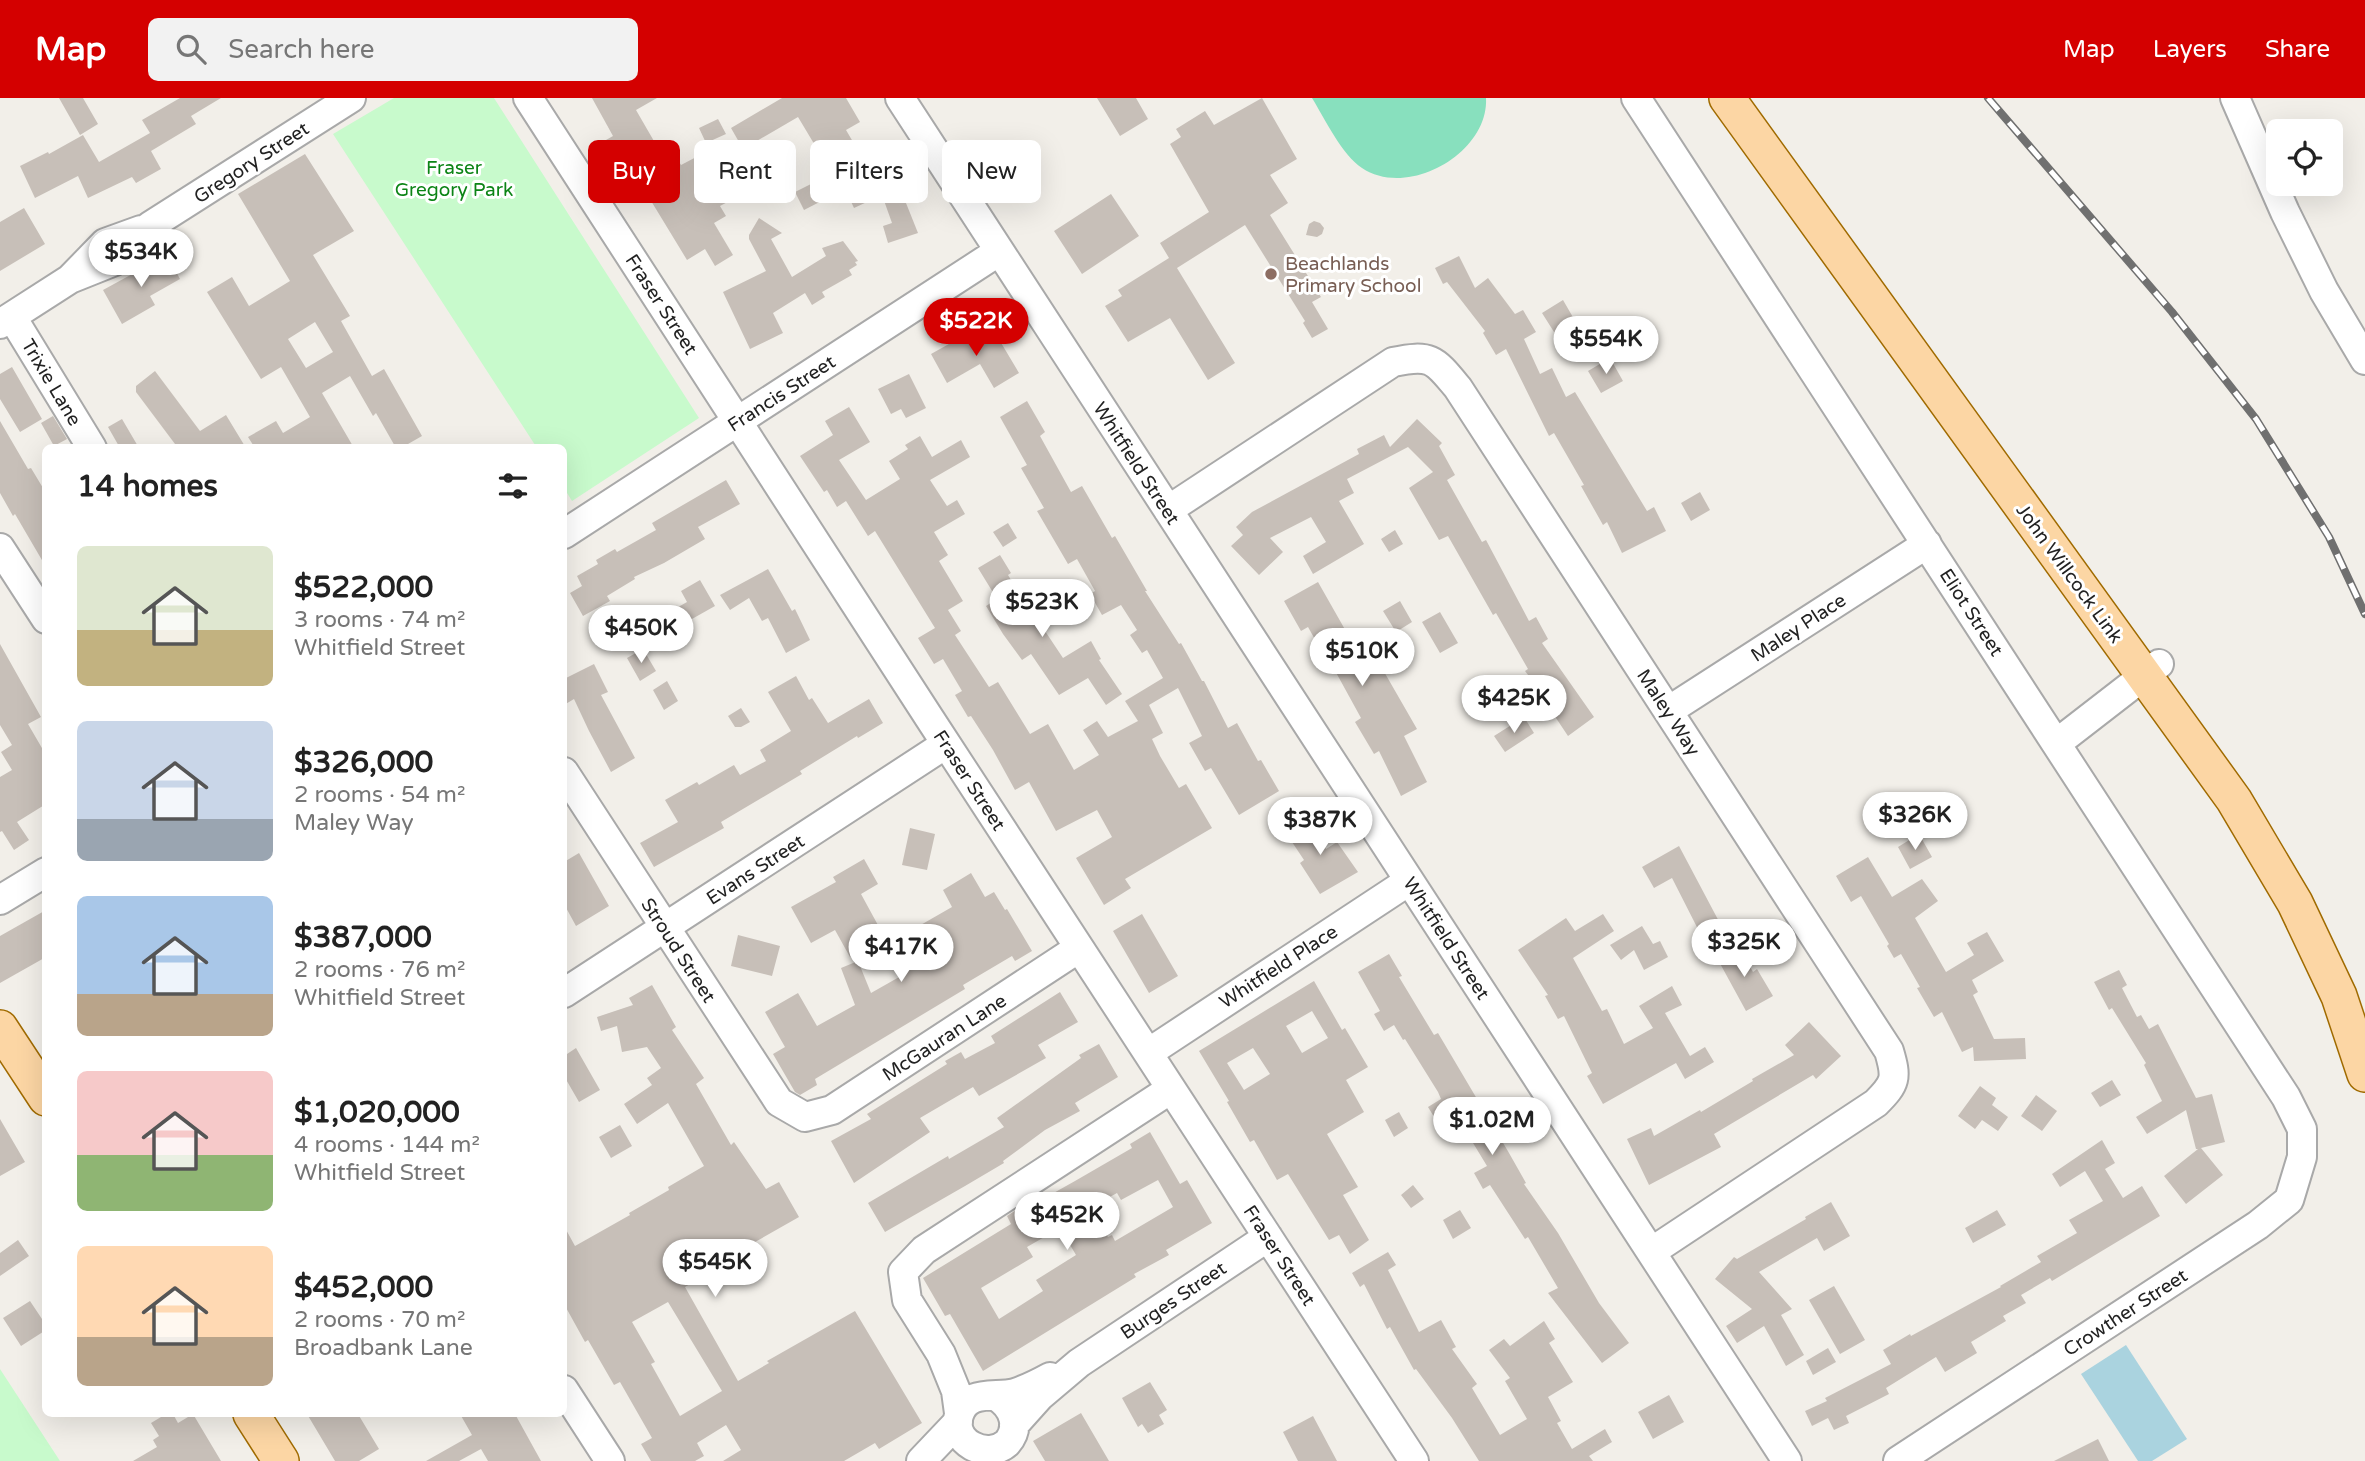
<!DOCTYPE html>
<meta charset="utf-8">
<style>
:root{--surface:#fff;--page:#f2f2f2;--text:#222;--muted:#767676;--accent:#d40000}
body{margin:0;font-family:"Varela Round",sans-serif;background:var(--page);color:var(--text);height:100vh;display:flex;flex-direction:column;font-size:26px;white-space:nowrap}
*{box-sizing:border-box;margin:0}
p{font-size:23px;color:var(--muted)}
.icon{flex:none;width:38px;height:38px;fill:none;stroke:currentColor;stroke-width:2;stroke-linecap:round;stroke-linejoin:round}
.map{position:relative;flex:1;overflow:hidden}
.drawer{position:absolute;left:42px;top:346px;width:525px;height:973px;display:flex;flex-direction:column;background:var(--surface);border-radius:10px;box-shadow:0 7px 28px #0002}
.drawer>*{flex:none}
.hud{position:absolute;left:588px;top:42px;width:665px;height:63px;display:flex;gap:14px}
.tools{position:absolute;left:2266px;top:21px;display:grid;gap:14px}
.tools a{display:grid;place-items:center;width:77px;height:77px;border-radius:10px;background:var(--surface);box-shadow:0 7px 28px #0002;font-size:35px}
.price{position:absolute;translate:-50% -60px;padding:0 16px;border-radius:24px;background:#fff;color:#222;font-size:23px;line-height:46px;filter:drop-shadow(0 2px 4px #0008)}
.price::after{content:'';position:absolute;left:50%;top:42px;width:21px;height:16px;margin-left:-10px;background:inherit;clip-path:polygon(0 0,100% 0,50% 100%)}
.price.current{background:var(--accent);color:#fff}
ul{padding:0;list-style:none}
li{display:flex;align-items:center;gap:21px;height:175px;padding:0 35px}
li span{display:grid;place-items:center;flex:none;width:196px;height:140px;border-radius:10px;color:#555}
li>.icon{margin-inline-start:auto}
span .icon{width:84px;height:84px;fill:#fffc;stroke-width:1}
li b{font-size:30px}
h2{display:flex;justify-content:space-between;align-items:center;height:84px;padding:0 35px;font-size:30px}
.tag{padding:0 24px;border-radius:10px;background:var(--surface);box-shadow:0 7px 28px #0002;font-size:24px;line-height:63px}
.tag.current{background:var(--accent);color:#fff}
header{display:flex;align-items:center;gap:42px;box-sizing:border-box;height:98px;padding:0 35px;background:var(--accent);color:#fff}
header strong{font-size:33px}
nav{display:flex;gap:38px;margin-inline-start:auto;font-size:24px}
.search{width:490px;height:63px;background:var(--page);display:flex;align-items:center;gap:18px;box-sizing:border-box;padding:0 24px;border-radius:10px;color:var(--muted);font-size:26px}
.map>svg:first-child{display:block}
.park{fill:#c8facc}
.pitch{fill:#88e0be}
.water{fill:#aad3df}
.building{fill:#c7bfb8;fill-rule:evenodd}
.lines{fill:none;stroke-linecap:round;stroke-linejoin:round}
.minor-casing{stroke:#a9a9a9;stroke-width:32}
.major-casing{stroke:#a06b00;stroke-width:38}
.minor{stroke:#fff;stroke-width:28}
.major{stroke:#fcd6a4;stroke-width:35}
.rail-casing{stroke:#707070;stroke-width:8}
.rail{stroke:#fff;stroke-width:5;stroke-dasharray:16;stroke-linecap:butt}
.education-dot{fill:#8d6e63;stroke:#fff;stroke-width:2.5}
.labels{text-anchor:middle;stroke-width:6;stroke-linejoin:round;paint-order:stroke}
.street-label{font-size:19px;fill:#222;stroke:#fff}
.park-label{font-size:19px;fill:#0c8416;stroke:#fff}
.education-label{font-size:19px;fill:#785e54;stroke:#fff;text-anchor:start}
</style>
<header>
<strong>Map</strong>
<div class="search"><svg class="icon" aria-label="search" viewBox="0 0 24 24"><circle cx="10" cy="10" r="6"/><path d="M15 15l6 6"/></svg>Search here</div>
<nav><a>Map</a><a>Layers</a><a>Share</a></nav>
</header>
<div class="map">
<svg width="2365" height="1363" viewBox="0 0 2365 1363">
<rect width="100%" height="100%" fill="#f2efe9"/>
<path class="park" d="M394 0H494L699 320 572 403 564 390V350H537L333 36Z
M0 1271 60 1363H0Z"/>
<path class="pitch" d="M1312 0H1486C1489 55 1408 101 1362 70 1342 57 1325 21 1312 0Z"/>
<path class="water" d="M2126 1247 2187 1341 2152 1363H2138L2081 1276Z"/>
<path class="building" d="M59 0H83L98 26 80 37Z
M180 0H221L191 18 196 26 151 53 161 71 136 85 132 79 88 100 78 78 35 100 20 68 48 54 49 56 83 37 99 64 150 35 142 22Z
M592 0H657L636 12 662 57 672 52 681 67 702 56 712 77 744 57 752 72 727 87 735 100 720 108 726 118 714 125 733 157 715 168 705 151 687 162 631 70 624 74 606 42 613 38Z
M782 0H846L860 24 846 32 876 83 894 75 918 135 888 145 883 128 892 125 882 97 854 110 845 91 804 112 795 94 835 74 820 47 816 49 798 19 743 51 731 30Z
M1097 0H1136L1148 21 1120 38Z
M1262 0 1297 61 1270 77 1288 105 1270 117 1321 199 1312 204 1328 231 1312 240 1303 225 1305 223 1245 127 1177 170 1235 265 1208 282 1170 220 1128 244 1105 208 1122 198 1118 192 1169 160 1160 145 1209 114 1170 46 1181 39 1176 31 1205 13 1214 27Z
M718 21 726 36 706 45 699 30Z
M305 56 354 133 313 157 350 218 341 223 372 278 384 271 422 338 401 350H396L376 315 373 318 350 278 322 295 354 350H255L248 339 276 323 283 335 310 319 281 269 261 281 207 194 232 179 249 208 290 183 238 96ZM315 224 333 254 306 270 288 241Z
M1111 96 1139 138 1082 176 1054 133Z
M24 110 45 146 0 173V124Z
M759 120 782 135 771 141 792 179 826 158 822 150 843 143 858 163 855 164 857 167 849 172 852 177 822 194 825 199 812 207 805 195 773 215 783 235 750 251 723 194 766 173 749 141V137Z
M1314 123 1320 125 1324 130 1322 136 1317 139 1306 137 1309 126Z
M167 157 180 181 150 198 155 207 122 226 103 192Z
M1459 158 1475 190 1488 180 1515 216 1523 212 1536 234 1524 241 1540 276 1552 270 1566 299 1575 294 1647 413 1654 409 1666 433 1622 455 1607 424 1603 427 1581 388 1584 387 1554 335 1549 338 1506 251 1496 257 1483 235 1485 233 1447 184 1443 186 1435 170Z
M1563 202 1574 221 1554 234 1542 215Z
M991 228 1019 275 994 290 980 266 947 285 931 256 974 232 977 237Z
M1610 260 1623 283 1601 295 1588 273Z
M12 269 42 321 20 334 0 301V276Z
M155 273 200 333 226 317 246 350H178L136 294V288Z
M909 276 926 310 906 320 901 311 891 316 878 291Z
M1027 303 1045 334 1040 338 1071 394 1082 388 1112 440 1115 438 1147 493H1145L1179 546 1181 545 1202 583H1204L1228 630 1237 625 1258 663 1261 662 1279 693 1239 717 1211 670 1205 673 1189 645 1202 638 1178 590 1149 607 1163 635 1152 641 1160 658 1179 690 1186 686 1212 730 1125 781 1131 790 1104 807 1076 760 1112 739 1097 712 1056 733 1029 684 1015 692 993 652 971 618 968 619 955 597 962 593 943 561 934 566 918 540 935 530 875 433 868 438 846 403 837 409 827 392 824 394 800 358 833 337 825 323 849 309 870 344 839 362 866 402 900 381 889 363 908 351 905 347 920 338 932 359 961 342 970 359 930 382 947 408 957 402 965 416 934 434 948 457 939 463 963 503 948 512 961 533 955 537 989 589 998 584 1030 636 1048 626 1074 672 1099 657 1083 632 1097 623 1108 639 1138 623 1125 603 1163 580 1147 552 1142 555 1130 537 1137 532 1121 507 1102 517 1090 496 1095 493 1077 461 1068 466 1037 413 1044 410 1021 370 1027 367 1000 319Z
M53 318 67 341 54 348 41 325Z
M122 321 139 350H120L108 329Z
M1417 321 1442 345 1439 348 1455 377 1447 382 1482 444 1486 442 1529 523 1536 519 1548 541 1542 545 1594 619 1568 638 1554 617 1557 615 1525 573 1528 571 1496 515 1493 517 1448 438 1439 442 1409 390 1433 374 1408 349 1347 381 1354 395 1339 403 1364 446 1313 476 1303 458 1326 444 1311 419 1270 440 1283 454 1259 477 1231 448 1243 437 1236 429 1252 414 1359 356 1357 351 1384 337 1390 349Z
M0 323 28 371 31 370 46 395V469L15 416 13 418 0 395Z
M726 382 740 406 698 429 705 441 664 465 634 479 635 481 607 498 610 503 583 518 570 495 582 488 577 478 598 466 596 462 615 451 617 454 656 432 652 425Z
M1700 394 1710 412 1691 423 1681 405Z
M1008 425 1017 440 1003 449 993 434Z
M1395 432 1403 446 1389 454 1381 441Z
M1000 457 1011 475 1008 477 1037 525 1039 524 1063 560 1091 543 1101 561 1099 562 1122 596 1106 607 1088 580 1059 597 1031 556 1022 562 1003 536 986 508 997 501 978 470Z
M768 471 792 513 795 511 810 542 786 555 768 520 762 523 749 500 730 512 720 497Z
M700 482 715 508 660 539 652 524 687 504 681 493Z
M1318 484 1364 565 1375 558 1417 631 1404 638 1427 684 1401 698 1379 653 1374 656 1355 624 1361 620 1333 569 1331 570 1308 529 1301 533 1284 503Z
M1400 503 1412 524 1396 534 1383 513Z
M1440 514 1458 545 1440 555 1422 524Z
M0 546 41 619 28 626 46 657V706L17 724 29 742 14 752 2 733 0 734V679L12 672 1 654 12 647 0 627Z
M643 551 656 573 640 583 627 560Z
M594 566 608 594 601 597 635 660 611 674 589 633 574 601 564 607V581Z
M796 578 809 602 812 600 828 625 869 601 883 625 858 640 857 638 800 673 802 676 721 724 724 730 654 769 640 745 678 724 665 702 697 684 699 687 734 667 740 677 766 663 760 652 791 633 768 594Z
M667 583 678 603 664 612 653 592Z
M741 610 750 624 741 629H735L728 618Z
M1524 619 1534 635 1505 654 1494 638Z
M1305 719 1326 751 1337 744 1358 774 1320 796 1300 765 1304 762 1284 732Z
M910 730 935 736 927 772 902 767Z
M1919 736 1932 759 1910 771 1898 749Z
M1679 748 1723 831 1703 841 1672 780 1654 790 1642 769Z
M579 755 609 808 576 828 564 806V764Z
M1868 759 1892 799 1922 781 1938 803 1915 820 1946 874 1974 857 1967 845 1987 834 2004 863 1972 882 1978 894 1973 897 1994 941 2025 940 2026 961 1974 963 1973 949 1962 954 1942 914 1934 919 1917 890 1920 889 1901 856 1894 860 1887 848 1889 846 1861 798 1851 804 1836 778Z
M864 761 878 786 861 796 885 840 850 859 835 832 811 845 791 809 836 784 833 779Z
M971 775 985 799 994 794 1005 812 1007 811 1032 853 1015 863 1012 858 963 887 965 891 815 981 817 987 800 997 795 994 773 956 785 949 765 914 798 895 817 928 855 907 841 870 858 863 871 895 908 874 891 844 952 809 943 792Z
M46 812V859L0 885V838Z
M1142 816 1178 878 1149 895 1113 833Z
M1603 816 1614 833 1573 860 1602 913 1607 911 1624 946 1653 930 1639 908 1672 888 1682 907 1665 915 1690 958 1705 949 1714 964 1685 981 1676 965 1603 1006 1587 978 1592 975 1564 918 1558 921 1545 898 1548 897 1518 852 1566 820 1575 833Z
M1642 828 1653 846 1660 843 1668 859 1644 872 1634 852 1621 862 1610 847Z
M738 837 780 848 772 878 731 868Z
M1738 847 1753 874 1757 871 1773 898 1746 913 1717 860Z
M1389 856 1402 878 1399 879 1434 937 1438 935 1509 1055 1526 1085 1524 1086 1558 1135 1599 1205 1629 1245 1602 1265 1548 1195 1558 1190 1528 1139 1525 1141 1490 1087 1483 1091 1474 1075 1487 1068 1456 1017 1439 1027 1428 1009 1441 1001 1438 994 1405 941 1403 942 1394 927 1384 933 1374 916 1380 913 1358 874Z
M2119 872 2127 887 2122 890 2137 919 2141 917 2149 931 2158 926 2196 1000 2212 996 2225 1044 2201 1050 2223 1077 2186 1106 2164 1078 2198 1051H2196L2186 1012 2147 1036 2136 1019 2162 1003 2144 967 2146 965 2112 910 2109 912 2094 884Z
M1314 883 1342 932 1345 930 1368 969 1346 982 1364 1014 1327 1036 1358 1089 1343 1097 1369 1142 1350 1156 1339 1137 1329 1142 1288 1076 1277 1082 1254 1042 1250 1044 1227 1004 1229 1003 1199 953ZM1312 913 1328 940 1302 955 1286 928ZM1253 950 1270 976 1244 992 1227 965Z
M652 887 676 929 672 932 704 980 696 986 731 1047 734 1044 766 1091 779 1084 799 1119 748 1148 750 1151 685 1189 738 1283 769 1265 767 1263 855 1213 922 1325 879 1351 875 1345 844 1363H723L741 1352 726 1327 697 1345 704 1358 695 1363H651L641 1346 652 1340 620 1284 614 1287 588 1242 585 1244 564 1206V1128L575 1148 630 1117 629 1115 669 1092 668 1089 704 1068 668 1005 637 1026 624 1006 652 987 647 980 661 970 647 949 622 954 617 928 601 933 597 919 633 907 629 900ZM668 1204 722 1293 680 1318 651 1266 655 1264 632 1224Z
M1060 894 1078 924 1038 947 1046 960 979 998 973 989 920 1020 930 1034 854 1085 831 1043 871 1021 867 1016 947 966 945 963 961 954 965 961 995 945 991 938Z
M1809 924 1841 958 1816 981 1813 977 1714 1036 1721 1049 1649 1087 1627 1041 1651 1030 1654 1038 1700 1012 1701 1014 1753 983 1752 981 1794 957 1785 947Z
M1099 946 1118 979 1075 1005 1080 1013 1045 1032 1003 1063 1004 1065 965 1088 885 1134 868 1105 948 1058 949 1061 1004 1029 997 1020 1081 960 1079 957Z
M576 950 600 992 579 1004 564 978V958Z
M2112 982 2121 997 2100 1009 2091 995Z
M1980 988 1996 1000 1992 1007 2008 1019 1998 1033 1982 1022 1975 1031 1958 1018Z
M2036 997 2057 1013 2042 1033 2021 1018Z
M1399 1014 1408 1030 1394 1039 1385 1022Z
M0 1021 25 1064 0 1078Z
M620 1027 632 1048 611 1060 599 1039Z
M1150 1034 1180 1086 1187 1082 1212 1125 1166 1152 1169 1157 1134 1176 1136 1179 983 1273 950 1216 945 1218 923 1180 1011 1126 1007 1118 1019 1110 1032 1102 1034 1106 1075 1083 1132 1050 1130 1046ZM1158 1082 1173 1109 1115 1143 1112 1137 1108 1139 1090 1110 1117 1095 1121 1102ZM1060 1130 1076 1157 1036 1182 1043 1193 999 1221 981 1190 1033 1159 1027 1149Z
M2102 1042 2115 1065 2105 1071 2123 1100 2142 1088 2160 1118 2052 1183 2050 1180 2021 1197 2026 1205 2003 1218 2006 1223 1971 1244 1977 1255 1945 1274 1936 1259 1886 1290 1889 1296 1846 1318 1849 1325 1834 1332 1828 1320 1812 1328 1805 1313 1827 1303 1825 1300 1891 1266 1883 1252 1910 1236 1911 1238 2001 1189 2000 1188 2041 1164 2037 1158 2077 1135 2069 1122 2103 1103 2085 1073 2060 1089 2052 1076Z
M1413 1087 1424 1101 1411 1110 1401 1097Z
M1831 1104 1850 1138 1824 1153 1817 1140 1759 1174 1792 1211 1781 1217 1804 1257 1786 1268 1764 1228 1737 1245 1726 1228 1752 1211 1715 1181 1734 1159 1737 1161 1806 1121 1805 1119Z
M1460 1112 1471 1130 1453 1141 1443 1122Z
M1997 1112 2006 1127 1973 1145 1965 1130Z
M18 1142 29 1158 0 1178V1155Z
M1388 1154 1396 1167 1388 1172 1419 1234 1441 1222 1456 1249 1452 1251 1477 1286 1472 1290 1500 1337 1527 1321 1505 1283 1510 1280 1489 1252 1504 1241 1510 1248 1544 1223 1555 1241 1549 1245 1573 1284 1548 1299 1561 1323 1557 1325 1572 1351 1605 1331 1612 1344 1589 1358 1593 1363H1479L1452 1320 1416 1271 1414 1272 1390 1229 1387 1231 1364 1186 1360 1189 1352 1175Z
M1834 1188 1865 1242 1840 1256 1809 1202Z
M30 1203 46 1227V1232L21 1248 3 1220Z
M1828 1250 1836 1264 1813 1277 1806 1263Z
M1150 1284 1167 1312 1159 1317 1164 1326 1148 1335 1142 1326 1138 1329 1122 1300Z
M1669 1297 1684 1324 1653 1341 1638 1314Z
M1081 1315 1109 1363H1045L1033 1343Z
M166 1316H173L178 1325 193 1316 221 1363H133L157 1349 153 1342 159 1338 151 1325Z
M307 1316H358L379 1351 359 1363H335Z
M460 1316H515L541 1363H488L481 1351 459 1363H426L472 1337Z
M1313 1318 1337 1363H1298L1283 1334Z
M2098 1341 2109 1363H2054Z"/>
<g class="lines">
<g class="minor-casing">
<path id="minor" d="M528 0 930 621 1414 1363
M900 0 1787 1363
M1636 0 2286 999 2302 1031V1059L2289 1102 2258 1127 1898 1363
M2235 0 2285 114 2324 193 2365 262
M70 181 115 163 150 128 351 0
M12 219 92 350
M0 226 70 181 105 145 141 132
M1168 412 1393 264C1431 256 1434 261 1458 290L1889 953C1897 980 1896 985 1876 1005L1651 1154
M564 436 998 154
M0 450 46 521
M1668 613 1927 446
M2057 645 2159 566
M564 674 779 1004 805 1019 832 1012 1079 850
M0 802 46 774
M564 895 946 646
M1148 955 1409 783
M564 1292 610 1363
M997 1299C1013 1309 1021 1329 1007 1345 987 1363 950 1344 959 1317 967 1291 995 1300 1015 1295 1027 1291 1039 1285 1050 1279
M959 1315 956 1293 941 1256 907 1202 903 1174 924 1152 1171 991
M1014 1327 1040 1298 1079 1265 1268 1139
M921 1363 958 1324"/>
</g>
<g class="major-casing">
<path id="major" d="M1727 0 2234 702 2295 805 2339 898 2365 976
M0 930 46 1000
M251 1316 281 1363"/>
</g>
<use href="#minor" class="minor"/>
<use href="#major" class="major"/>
<g class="rail-casing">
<path id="rail" d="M1988 0 2172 214 2256 321 2329 439 2365 516"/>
</g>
<use href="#rail" class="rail"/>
</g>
<circle class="education-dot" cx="1271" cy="176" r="7"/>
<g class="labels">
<g class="street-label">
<text transform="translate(251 64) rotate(-33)" y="7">Gregory Street</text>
<text transform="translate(662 206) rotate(57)" y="7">Fraser Street</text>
<text transform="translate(52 284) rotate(59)" y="7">Trixie Lane</text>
<text transform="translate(781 295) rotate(-33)" y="7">Francis Street</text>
<text transform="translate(1137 365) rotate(57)" y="7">Whitfield Street</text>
<text transform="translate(2070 475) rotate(54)" y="7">John Willcock Link</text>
<text transform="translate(1972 514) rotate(57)" y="7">Eliot Street</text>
<text transform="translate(1798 529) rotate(-33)" y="7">Maley Place</text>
<text transform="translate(1669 614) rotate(57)" y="7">Maley Way</text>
<text transform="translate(970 682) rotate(57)" y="7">Fraser Street</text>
<text transform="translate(755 771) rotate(-33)" y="7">Evans Street</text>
<text transform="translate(1447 840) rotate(57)" y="7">Whitfield Street</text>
<text transform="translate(679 852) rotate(57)" y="7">Stroud Street</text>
<text transform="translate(1278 868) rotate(-33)" y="7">Whitfield Place</text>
<text transform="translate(944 939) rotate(-33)" y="7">McGauran Lane</text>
<text transform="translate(1280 1157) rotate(57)" y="7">Fraser Street</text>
<text transform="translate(1173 1202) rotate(-34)" y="7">Burges Street</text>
<text transform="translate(2125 1214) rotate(-33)" y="7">Crowther Street</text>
</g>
<g class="park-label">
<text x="454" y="76">Fraser<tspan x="454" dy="22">Gregory Park</tspan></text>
</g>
<g class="education-label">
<text x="1285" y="172">Beachlands<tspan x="1285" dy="22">Primary School</tspan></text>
</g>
</g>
</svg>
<div class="tools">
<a><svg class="icon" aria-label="locate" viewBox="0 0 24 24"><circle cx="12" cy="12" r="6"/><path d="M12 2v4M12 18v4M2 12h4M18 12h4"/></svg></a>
</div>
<b class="price" style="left:141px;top:191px">$534K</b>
<b class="price current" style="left:976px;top:260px">$522K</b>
<b class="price" style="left:1606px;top:278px">$554K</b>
<b class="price" style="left:1042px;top:541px">$523K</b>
<b class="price" style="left:641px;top:567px">$450K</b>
<b class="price" style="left:1362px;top:590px">$510K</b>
<b class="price" style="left:1514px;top:637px">$425K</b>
<b class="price" style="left:1915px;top:754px">$326K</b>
<b class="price" style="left:1320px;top:759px">$387K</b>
<b class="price" style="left:1744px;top:881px">$325K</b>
<b class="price" style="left:901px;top:886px">$417K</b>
<b class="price" style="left:1492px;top:1059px">$1.02M</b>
<b class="price" style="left:1067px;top:1154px">$452K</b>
<b class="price" style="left:715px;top:1201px">$545K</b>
<div class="hud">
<a class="tag current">Buy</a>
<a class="tag">Rent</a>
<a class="tag">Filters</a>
<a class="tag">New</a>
</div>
<section class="drawer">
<h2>14 homes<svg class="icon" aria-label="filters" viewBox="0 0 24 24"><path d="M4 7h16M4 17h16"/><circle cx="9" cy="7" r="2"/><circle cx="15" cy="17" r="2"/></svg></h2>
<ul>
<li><span style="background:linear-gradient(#dfe7d0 60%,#c2b280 0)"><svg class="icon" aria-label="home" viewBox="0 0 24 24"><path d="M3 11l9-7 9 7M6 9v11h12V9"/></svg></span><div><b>$522,000</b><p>3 rooms · 74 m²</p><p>Whitfield Street</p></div></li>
<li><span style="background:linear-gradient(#c9d6e8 70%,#9aa5b1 0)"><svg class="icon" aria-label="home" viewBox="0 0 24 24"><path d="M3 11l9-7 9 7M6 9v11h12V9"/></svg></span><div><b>$326,000</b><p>2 rooms · 54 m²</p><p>Maley Way</p></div></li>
<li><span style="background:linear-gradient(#a9c7e8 70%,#b9a48a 0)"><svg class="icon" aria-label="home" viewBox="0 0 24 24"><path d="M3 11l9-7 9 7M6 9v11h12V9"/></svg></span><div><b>$387,000</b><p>2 rooms · 76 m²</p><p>Whitfield Street</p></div></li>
<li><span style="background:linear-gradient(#f6c9c9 60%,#8fb573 0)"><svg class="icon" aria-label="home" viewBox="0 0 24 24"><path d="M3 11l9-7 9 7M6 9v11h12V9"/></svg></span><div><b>$1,020,000</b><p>4 rooms · 144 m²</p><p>Whitfield Street</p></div></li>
<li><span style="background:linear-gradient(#ffd9b3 65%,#b9a48a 0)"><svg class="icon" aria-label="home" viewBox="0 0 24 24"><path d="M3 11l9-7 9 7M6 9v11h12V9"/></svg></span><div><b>$452,000</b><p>2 rooms · 70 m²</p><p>Broadbank Lane</p></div></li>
</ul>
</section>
</div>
